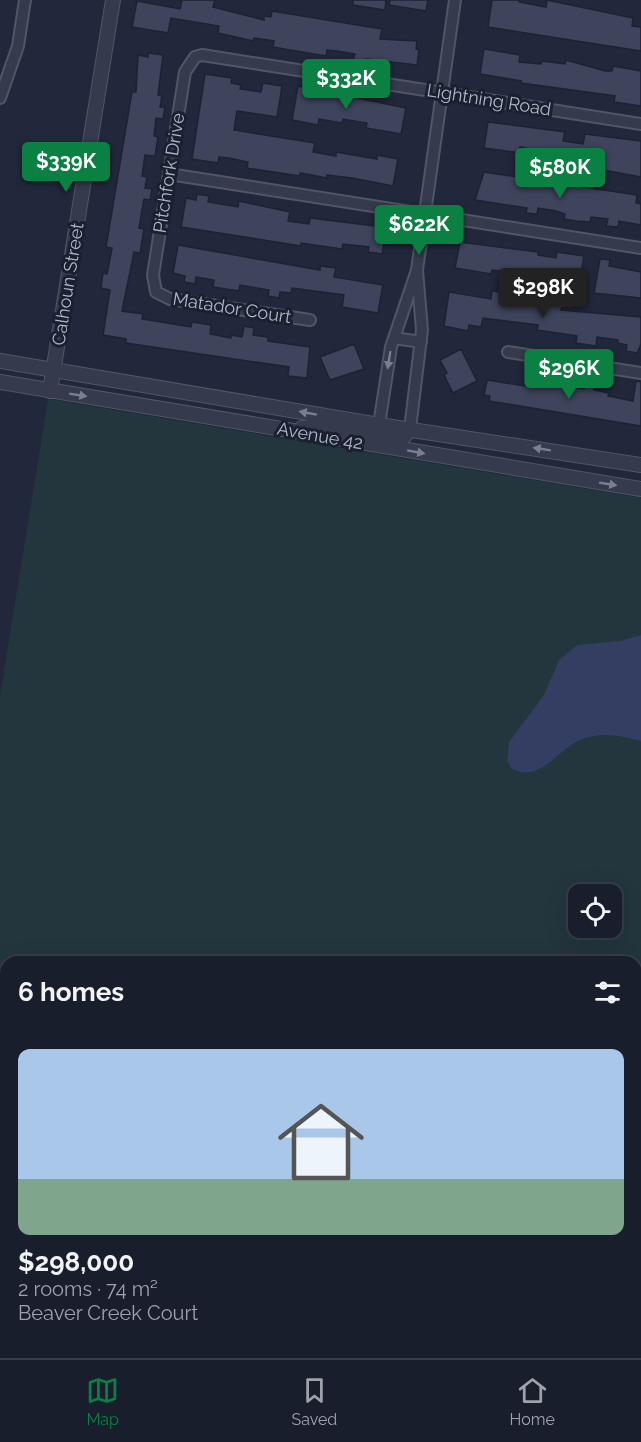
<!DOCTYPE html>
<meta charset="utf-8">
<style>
:root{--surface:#191e2d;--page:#222735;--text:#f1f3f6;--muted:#9fa2aa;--line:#373c49;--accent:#0b8043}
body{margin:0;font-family:Raleway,sans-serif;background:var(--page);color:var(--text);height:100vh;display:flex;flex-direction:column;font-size:22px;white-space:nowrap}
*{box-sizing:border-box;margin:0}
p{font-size:20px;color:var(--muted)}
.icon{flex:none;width:33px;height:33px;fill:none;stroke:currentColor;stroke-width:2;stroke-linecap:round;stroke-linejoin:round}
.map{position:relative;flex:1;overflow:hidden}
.sheet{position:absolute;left:0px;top:956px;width:642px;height:404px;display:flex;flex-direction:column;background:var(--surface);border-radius:18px 18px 0 0;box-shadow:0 6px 24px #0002,0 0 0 2px var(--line)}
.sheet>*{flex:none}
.buttons{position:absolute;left:568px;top:884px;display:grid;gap:12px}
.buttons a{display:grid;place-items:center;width:54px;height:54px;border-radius:12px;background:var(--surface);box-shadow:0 6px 24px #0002,0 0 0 2px var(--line);font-size:30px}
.price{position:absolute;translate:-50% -51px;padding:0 14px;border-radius:6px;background:var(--accent);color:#fff;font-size:20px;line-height:39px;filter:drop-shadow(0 2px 3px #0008)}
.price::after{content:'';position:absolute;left:50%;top:36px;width:18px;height:14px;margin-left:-9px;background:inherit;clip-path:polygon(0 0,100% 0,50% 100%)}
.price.active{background:#222;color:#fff}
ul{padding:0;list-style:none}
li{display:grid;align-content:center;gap:12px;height:318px;padding:0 18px}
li+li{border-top:2px solid var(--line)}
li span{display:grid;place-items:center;height:186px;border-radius:12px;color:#555}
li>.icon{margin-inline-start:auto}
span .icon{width:108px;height:108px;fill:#fffc;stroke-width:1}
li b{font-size:26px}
h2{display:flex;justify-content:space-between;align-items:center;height:72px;padding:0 18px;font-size:26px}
.tabs{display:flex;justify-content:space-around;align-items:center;height:84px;border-top:2px solid var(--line);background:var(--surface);font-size:16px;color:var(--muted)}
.tabs a{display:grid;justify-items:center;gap:3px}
.tabs .active{color:var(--accent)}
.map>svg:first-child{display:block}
.green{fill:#23353d;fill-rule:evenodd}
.water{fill:#333e62}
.building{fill:#3d445c;stroke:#1d2233;stroke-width:1.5}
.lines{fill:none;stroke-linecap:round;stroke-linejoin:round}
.minor-casing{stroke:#515567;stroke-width:14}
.tertiary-casing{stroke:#515567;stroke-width:16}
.minor{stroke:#353b4c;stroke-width:10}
.tertiary{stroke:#353b4c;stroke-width:14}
.oneway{fill:#797e90}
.labels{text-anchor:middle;stroke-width:6;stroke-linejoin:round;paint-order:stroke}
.street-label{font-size:18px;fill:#b1b5c8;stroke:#1b2031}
</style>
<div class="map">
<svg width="641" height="1358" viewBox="0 0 641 1358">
<rect width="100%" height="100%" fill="#21283c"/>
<path class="green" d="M48 399 641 498V1162L636 1161V962H6V1056L0 1055V696ZM579 894H612V927H579Z"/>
<path class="water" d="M641 635V741C621 736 600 731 580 740 557 750 538 785 511 768L507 761 509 742 544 695 559 660 577 645 620 641Z"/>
<path class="building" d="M182 0H215L213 7 264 20V16L271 17 272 11 382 29 380 39 417 41 416 49 419 50 417 65 366 59 365 62 353 60 355 54 337 51 327 50 326 56 284 49 273 47 274 41 254 38 253 41 218 33 219 26 171 18 168 33 132 27 137 1 180 9Z
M353 0H386L385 10 353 5Z
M390 0H428L426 11 389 5Z
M492 0H519V2L546 7 547 0 633 18 632 26 641 27V51L488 27Z
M484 49 520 55 519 62 541 64 542 61 565 64 566 60 605 71H612L613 66 641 71V106L614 102 615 96 521 83V81L480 74Z
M148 53 163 55 158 95 162 96 160 107H165L163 119 156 118 154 136 158 137 155 156 145 155 142 176 147 177 145 188 152 189 150 200 144 199 139 228 144 229 140 253 134 252 122 311 143 314 142 319 191 327 192 322 211 325 210 334 231 338V335L242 337 244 326 254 328 253 335 268 337V341L310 347 307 378 288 376 289 367 126 343V339L103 335 110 290 101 288 103 273 107 274 112 248 106 247 132 92H136L138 55 148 57Z
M205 74 232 78 231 83 241 85 240 89 261 92 263 83 282 86 277 117 237 111 234 130 315 143 313 152 336 156V152L377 159V155L398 159 393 186 352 178 327 175V178L300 173V176L260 170 247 168 248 162 229 158 219 157 218 163 192 159Z
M298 86 406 108 401 134 366 128 367 123 343 119 342 123 319 119 318 125 292 120Z
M488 122 565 132 563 141 583 144 585 134 641 141V177L539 158 540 151 520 147V153L484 148Z
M484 172 637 195 636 203 641 204V225L619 221 618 227 606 226 608 219 591 217 590 222 576 221 564 219 565 214 556 211 538 208 537 214 526 213 527 208 475 200Z
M197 194 209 196 208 202 238 207 239 201 290 212 288 221 309 224 310 218 391 228 389 245 384 244 382 254 368 252 369 247 343 244 342 249 301 243V246L181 227 186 198 196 200Z
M460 242 538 252V255L556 258 557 252 584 256 578 291 542 285 543 277 492 270 491 274 455 268Z
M178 245 320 270V266L336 268 334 277 383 285 378 313 342 307 344 295 292 288 291 293 280 292 279 298 268 296 269 290 240 285 239 291 213 287 214 280 196 277 195 284 184 282 185 276 173 273Z
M600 259 610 260 609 266 641 272V298L594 293Z
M492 291 513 294 512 299 562 306 561 310 641 317V344L637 353 626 351 627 345 618 343V340L597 337 596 346 576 343 577 336 537 330 538 325 483 318 481 327 469 325 468 331 444 326 449 292 491 299Z
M354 344 364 369 330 380 320 357Z
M461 349 477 381 453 393 444 375 447 373 440 360Z
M543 376 567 380 566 386 584 389 585 381 595 383 594 390 609 393 608 396 633 401 636 381 641 382V426L489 401 490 396 484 395 487 380 531 387 532 380 542 381Z"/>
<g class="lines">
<g class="minor-casing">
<path id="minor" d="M0 98 18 46 25 0
M169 174 641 248
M417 270 455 0
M310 320 170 299 156 292 153 275 185 72 195 57 202 55 641 124
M394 338 421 342
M508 352 641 373
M379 425 391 347 417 270 422 330 410 429
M0 1254 6 1260
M636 1348 641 1349
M15 1358 19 1353
M296 1358 297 1353
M578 1358 579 1353"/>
</g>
<g class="tertiary-casing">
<path id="tertiary" d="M0 361 379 425 641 465
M0 382 641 489
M50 391 113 0
M302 428 320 426 402 439 410 429"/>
</g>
<use href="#minor" class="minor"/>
<use href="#tertiary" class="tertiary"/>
</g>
<defs><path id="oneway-solid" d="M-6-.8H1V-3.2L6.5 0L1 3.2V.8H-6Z" transform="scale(1.5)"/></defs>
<g class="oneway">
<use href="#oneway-solid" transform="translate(389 360) rotate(99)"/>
<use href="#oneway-solid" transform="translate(78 395) rotate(9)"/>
<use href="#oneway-solid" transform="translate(308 413) rotate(-170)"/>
<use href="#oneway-solid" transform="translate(542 449) rotate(-171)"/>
<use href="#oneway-solid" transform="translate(416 452) rotate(10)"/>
<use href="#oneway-solid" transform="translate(608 484) rotate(9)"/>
</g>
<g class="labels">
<g class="street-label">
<text transform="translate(489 100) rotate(9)" y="6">Lightning Road</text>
<text transform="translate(169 173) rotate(-81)" y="6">Pitchfork Drive</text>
<text transform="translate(68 284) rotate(-81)" y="6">Calhoun Street</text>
<text transform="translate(232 308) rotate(9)" y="6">Matador Court</text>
<text transform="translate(320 436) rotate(10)" y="6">Avenue 42</text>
</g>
</g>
</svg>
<div class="buttons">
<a><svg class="icon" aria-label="locate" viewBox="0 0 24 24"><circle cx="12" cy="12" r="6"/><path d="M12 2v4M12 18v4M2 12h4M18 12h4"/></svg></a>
</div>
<b class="price" style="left:346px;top:110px">$332K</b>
<b class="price" style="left:66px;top:193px">$339K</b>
<b class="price" style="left:560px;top:199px">$580K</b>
<b class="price" style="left:419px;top:256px">$622K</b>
<b class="price active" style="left:543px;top:319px">$298K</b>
<b class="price" style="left:569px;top:400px">$296K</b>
<section class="sheet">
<h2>6 homes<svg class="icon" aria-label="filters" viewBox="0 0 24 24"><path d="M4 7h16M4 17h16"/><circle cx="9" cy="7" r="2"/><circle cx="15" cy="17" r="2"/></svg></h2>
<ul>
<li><span style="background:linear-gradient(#a9c7e8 70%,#7fa58c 0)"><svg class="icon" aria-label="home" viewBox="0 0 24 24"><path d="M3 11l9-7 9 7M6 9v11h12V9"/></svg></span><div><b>$298,000</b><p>2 rooms · 74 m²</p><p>Beaver Creek Court</p></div></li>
</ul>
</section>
</div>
<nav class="tabs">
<a class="active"><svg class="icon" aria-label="map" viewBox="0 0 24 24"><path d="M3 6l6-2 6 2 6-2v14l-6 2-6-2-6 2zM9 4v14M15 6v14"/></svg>Map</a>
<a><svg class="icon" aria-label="saved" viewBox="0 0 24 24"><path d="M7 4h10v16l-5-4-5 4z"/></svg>Saved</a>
<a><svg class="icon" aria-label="home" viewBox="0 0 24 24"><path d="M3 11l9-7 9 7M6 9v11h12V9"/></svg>Home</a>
</nav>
